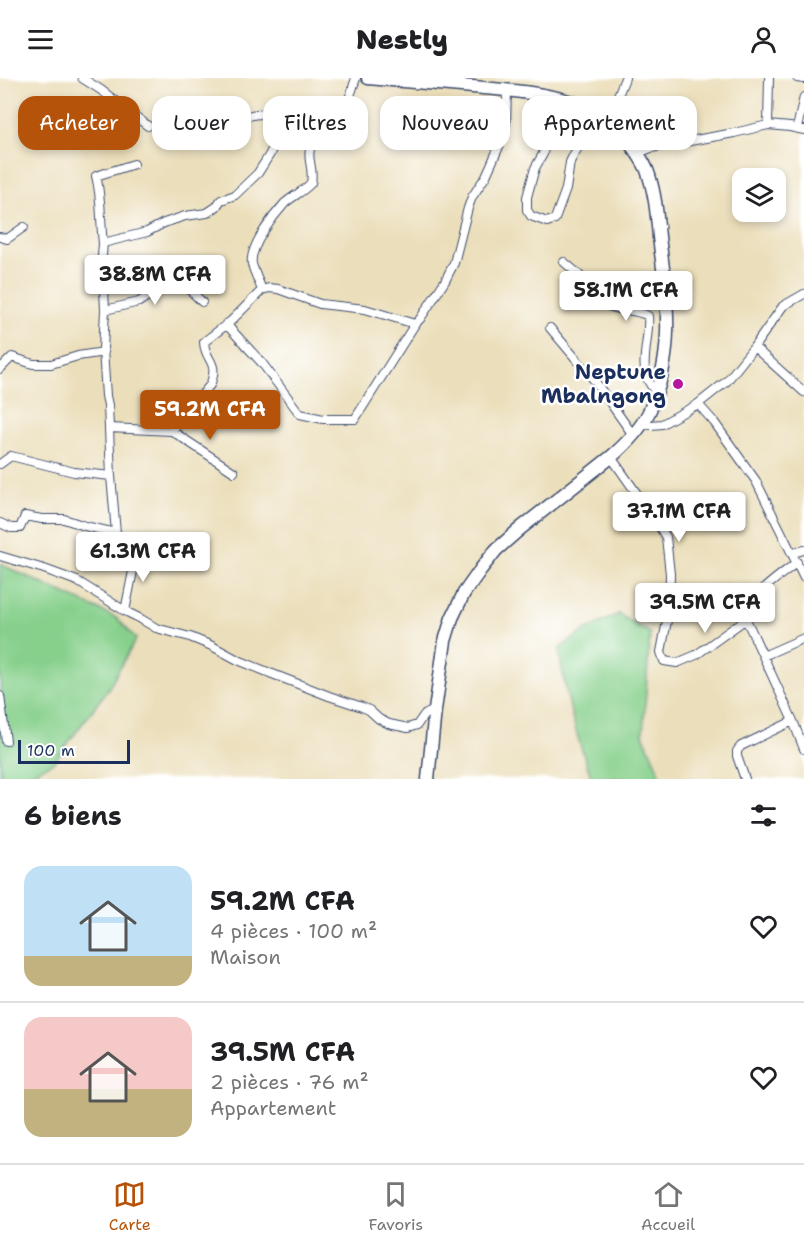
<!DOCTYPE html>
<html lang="fr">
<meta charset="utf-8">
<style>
:root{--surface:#fff;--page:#f6f6f6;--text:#202124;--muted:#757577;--line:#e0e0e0;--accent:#b45309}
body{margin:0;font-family:"Shantell Sans",sans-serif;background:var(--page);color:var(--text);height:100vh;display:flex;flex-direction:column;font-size:22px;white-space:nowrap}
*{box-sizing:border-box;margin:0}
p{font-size:20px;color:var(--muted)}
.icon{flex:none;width:33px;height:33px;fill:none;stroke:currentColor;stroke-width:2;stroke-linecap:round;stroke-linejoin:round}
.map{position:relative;height:701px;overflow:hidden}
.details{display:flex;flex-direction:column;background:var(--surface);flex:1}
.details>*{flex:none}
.hud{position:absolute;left:18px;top:18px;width:768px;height:54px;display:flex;gap:12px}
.tools{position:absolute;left:732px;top:90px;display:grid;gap:12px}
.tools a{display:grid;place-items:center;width:54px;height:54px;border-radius:12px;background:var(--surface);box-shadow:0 3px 9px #0003;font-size:30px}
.scale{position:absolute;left:18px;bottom:15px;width:112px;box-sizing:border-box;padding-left:6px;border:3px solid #1b2f5e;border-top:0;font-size:16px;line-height:21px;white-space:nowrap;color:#1b2f5e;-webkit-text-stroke:4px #fff;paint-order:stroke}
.price{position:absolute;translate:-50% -51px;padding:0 14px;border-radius:6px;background:#fff;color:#222;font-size:20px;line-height:39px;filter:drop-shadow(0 2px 3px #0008)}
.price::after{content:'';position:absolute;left:50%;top:36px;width:18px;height:14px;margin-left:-9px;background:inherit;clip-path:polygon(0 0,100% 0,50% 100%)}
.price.active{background:var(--accent);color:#fff}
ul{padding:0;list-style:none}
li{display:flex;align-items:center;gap:18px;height:150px;padding:0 24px}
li+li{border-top:2px solid var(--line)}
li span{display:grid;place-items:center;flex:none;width:168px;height:120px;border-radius:18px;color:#555}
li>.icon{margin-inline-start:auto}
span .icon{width:72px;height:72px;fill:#fffc;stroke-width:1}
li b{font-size:26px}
h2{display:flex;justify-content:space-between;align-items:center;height:72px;padding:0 24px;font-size:26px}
.chip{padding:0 21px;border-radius:18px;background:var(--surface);box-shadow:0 3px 9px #0003;font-size:21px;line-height:54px}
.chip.active{background:var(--accent);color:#fff}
header{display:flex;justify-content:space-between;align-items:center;height:78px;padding:0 24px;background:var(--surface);font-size:27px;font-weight:800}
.dock{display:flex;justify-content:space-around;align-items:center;height:84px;border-top:2px solid var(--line);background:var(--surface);font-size:16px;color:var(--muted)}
.dock a{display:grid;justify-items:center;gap:3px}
.dock .active{color:var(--accent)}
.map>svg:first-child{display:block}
.green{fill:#87d08c;stroke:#518075;stroke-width:1.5}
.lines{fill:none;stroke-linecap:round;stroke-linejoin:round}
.street-casing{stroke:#3a496c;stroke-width:10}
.primary-casing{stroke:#3a496c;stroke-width:15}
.street{stroke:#fff;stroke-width:8}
.primary{stroke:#fff;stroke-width:12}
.poi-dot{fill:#b5179e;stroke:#fff;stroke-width:2}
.labels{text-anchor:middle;stroke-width:5;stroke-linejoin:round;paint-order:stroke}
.poi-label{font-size:21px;font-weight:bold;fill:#1b2f5e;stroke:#fff;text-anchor:end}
</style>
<header><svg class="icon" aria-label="menu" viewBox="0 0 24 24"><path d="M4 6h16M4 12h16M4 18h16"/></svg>Nestly<svg class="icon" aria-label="person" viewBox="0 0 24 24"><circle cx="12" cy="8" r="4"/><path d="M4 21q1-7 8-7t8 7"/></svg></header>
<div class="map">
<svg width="804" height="701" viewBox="0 0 804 701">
<rect width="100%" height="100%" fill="#fff"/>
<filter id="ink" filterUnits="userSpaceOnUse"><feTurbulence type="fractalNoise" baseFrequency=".0167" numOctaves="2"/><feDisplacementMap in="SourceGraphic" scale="12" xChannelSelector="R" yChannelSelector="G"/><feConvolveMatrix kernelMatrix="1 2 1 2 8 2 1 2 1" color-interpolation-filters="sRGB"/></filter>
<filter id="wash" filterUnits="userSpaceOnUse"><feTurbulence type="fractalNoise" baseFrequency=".008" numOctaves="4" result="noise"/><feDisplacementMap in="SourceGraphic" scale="24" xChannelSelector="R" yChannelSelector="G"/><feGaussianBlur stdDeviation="1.35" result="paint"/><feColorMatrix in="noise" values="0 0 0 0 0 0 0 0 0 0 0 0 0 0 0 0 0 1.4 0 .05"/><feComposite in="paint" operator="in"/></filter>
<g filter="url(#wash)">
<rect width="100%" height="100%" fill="#ebdeba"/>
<path class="green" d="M0 486 117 540 136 561 108 611 54 684 19 701H0Z
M618 536 650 555 643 656 662 701H592C576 659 565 615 559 571L584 553Z"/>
</g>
<g filter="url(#ink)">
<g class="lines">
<g class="street-casing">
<path id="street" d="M82 0 101 12 148 48
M797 0 804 1
M562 21 547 51 543 76 535 90 527 119V132L531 138 547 144 555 141 566 111 570 84 574 76 600 36 617 20 625 0
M768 47 769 0
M797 50 804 19
M638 75 651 70 734 55 768 47 790 49 804 52
M0 159 7 161 24 149
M103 165C100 142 102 120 96 98L134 86
M564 184C570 189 584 200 588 207 593 214 594 219 603 225 616 234 634 230 648 238 650 256 641 282 646 298 648 304 653 310 656 315
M262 212C259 204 254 194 252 186 249 169 274 137 285 125 293 118 304 113 311 105 315 86 302 79 316 59L334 60 337 57 356 0
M105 232 139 224 154 214 171 196 187 209 202 224
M226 246 262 285 300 336 323 341H355L415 246
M550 250 594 302 633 357
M754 269 804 314
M0 291 12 279 33 286H51L78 278 104 274
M698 326 714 344 756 403 804 500
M643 346 651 347 662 346 698 326 727 303 754 269 783 228 804 216
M109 350 172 353 234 394
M172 353 210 307C220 283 205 284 204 264L231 243 262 212 269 210 278 211 320 226 365 231 415 246 420 241 445 203 454 185 468 130 472 119 486 98 502 62 506 45 507 13
M611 379 654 440 666 459 670 496 669 532 661 574 664 583 677 585 696 577 746 541
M0 386 11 378 74 394 111 398
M0 445 11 450H20L25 438 42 441H64L85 448 116 455 134 475 135 483 125 533
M116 455 111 398 108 327 106 318 103 271 105 232 104 211 101 191 103 165 147 154 164 145 185 138 207 135 216 129 221 122 235 117 258 95 270 76 284 39C264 32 243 37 225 48 220 51 215 55 209 58 203 62 197 62 192 65
M793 475 804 472
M0 478 44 491 77 503 125 533 141 541 156 550 190 559 212 568 238 582 275 597 329 618 362 629 369 632 379 641 389 646 408 650 417 647 424 637 435 632
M797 484C782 497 744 520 746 541L793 643 804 671
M763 578 804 560
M0 618 6 663
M745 701 737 678V673L741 668 793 643"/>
</g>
<g class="primary-casing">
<path id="primary" d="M368 0C403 3 438 6 473 9 514 13 559 15 597 34 613 43 640 75 647 92 655 113 657 137 659 159 667 221 676 275 649 334 640 352 626 366 611 379L521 450 496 472 481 491 464 515 452 540 445 563 435 632 428 701"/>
</g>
<use href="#street" class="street"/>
<use href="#primary" class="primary"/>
</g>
</g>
<circle class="poi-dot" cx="678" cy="306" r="6"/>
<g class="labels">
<g class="poi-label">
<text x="666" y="301">Neptune<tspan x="666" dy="24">Mbalngong</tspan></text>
</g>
</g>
</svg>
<div class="tools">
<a><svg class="icon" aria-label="layers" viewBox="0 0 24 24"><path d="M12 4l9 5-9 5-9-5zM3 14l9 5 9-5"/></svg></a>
</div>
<div class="scale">100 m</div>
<b class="price" style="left:155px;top:228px">38.8M CFA</b>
<b class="price" style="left:626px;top:244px">58.1M CFA</b>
<b class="price active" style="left:210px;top:363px">59.2M CFA</b>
<b class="price" style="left:679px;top:465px">37.1M CFA</b>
<b class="price" style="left:143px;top:505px">61.3M CFA</b>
<b class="price" style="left:705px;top:556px">39.5M CFA</b>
<div class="hud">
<a class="chip active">Acheter</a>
<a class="chip">Louer</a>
<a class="chip">Filtres</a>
<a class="chip">Nouveau</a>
<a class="chip">Appartement</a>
</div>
</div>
<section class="details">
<h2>6 biens<svg class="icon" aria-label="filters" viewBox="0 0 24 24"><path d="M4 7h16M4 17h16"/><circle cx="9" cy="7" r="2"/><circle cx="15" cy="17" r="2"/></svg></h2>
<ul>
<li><span style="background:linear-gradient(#bfe0f5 75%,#c2b280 0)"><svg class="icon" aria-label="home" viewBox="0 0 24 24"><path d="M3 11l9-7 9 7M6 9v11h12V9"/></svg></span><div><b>59.2M CFA</b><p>4 pièces · 100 m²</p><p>Maison</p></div><svg class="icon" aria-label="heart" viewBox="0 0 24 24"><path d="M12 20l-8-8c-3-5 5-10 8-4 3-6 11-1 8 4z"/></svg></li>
<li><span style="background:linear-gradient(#f6c9c9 60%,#c2b280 0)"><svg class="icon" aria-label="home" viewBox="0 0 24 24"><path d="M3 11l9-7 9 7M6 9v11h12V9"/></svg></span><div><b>39.5M CFA</b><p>2 pièces · 76 m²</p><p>Appartement</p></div><svg class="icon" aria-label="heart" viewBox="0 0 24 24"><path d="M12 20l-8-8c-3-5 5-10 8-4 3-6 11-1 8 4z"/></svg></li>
</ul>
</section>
<nav class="dock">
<a class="active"><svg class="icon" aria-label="map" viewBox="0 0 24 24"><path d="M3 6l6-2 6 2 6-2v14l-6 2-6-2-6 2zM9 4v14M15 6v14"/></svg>Carte</a>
<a><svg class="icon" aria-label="saved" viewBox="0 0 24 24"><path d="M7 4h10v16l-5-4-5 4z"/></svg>Favoris</a>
<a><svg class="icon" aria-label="home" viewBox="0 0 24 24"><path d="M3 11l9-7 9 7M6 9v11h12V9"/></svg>Accueil</a>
</nav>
